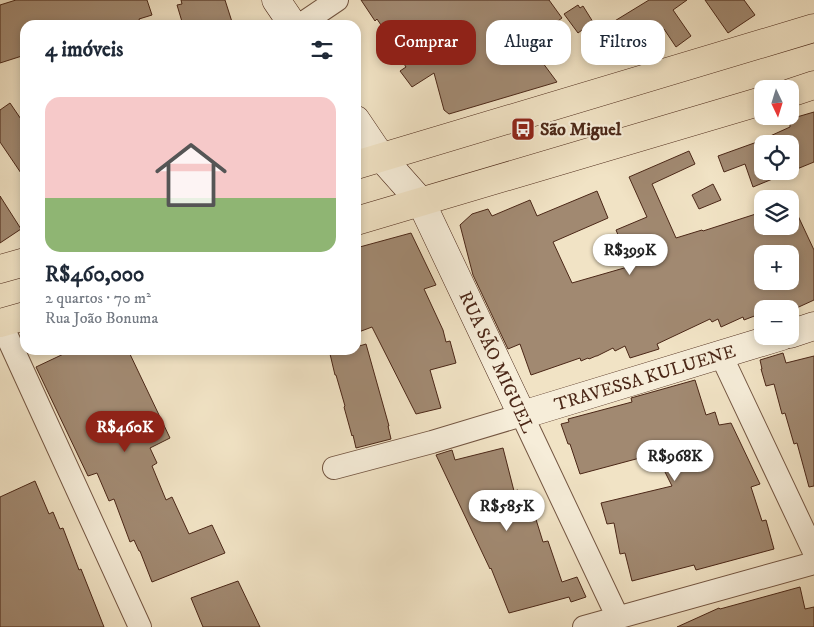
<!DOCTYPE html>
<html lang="pt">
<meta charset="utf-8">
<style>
:root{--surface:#fff;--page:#f2f2f3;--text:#1f2937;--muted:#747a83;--line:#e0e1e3;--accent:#8f2418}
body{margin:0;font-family:"IM FELL DW Pica",serif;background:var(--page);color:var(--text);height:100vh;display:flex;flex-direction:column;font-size:19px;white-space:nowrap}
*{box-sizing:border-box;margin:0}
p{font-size:16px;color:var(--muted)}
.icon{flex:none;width:28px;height:28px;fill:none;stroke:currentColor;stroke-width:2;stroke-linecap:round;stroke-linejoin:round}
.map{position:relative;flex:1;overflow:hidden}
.details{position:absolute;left:20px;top:20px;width:341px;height:335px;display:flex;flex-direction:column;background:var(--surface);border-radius:15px;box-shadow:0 2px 8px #0003}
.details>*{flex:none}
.banner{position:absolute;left:376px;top:20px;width:362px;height:45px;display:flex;gap:10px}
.needle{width:32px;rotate:176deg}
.buttons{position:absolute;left:754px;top:80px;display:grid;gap:10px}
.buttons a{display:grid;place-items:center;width:45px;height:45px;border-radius:10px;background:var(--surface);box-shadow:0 2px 8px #0003;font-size:25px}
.price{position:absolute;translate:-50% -42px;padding:0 11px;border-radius:18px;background:#fff;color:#222;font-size:16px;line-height:32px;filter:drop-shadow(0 1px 2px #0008)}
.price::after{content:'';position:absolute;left:50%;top:30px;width:15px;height:11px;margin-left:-8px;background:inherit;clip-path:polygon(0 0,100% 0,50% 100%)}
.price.active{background:var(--accent);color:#fff}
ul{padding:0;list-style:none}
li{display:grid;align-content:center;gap:10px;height:265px;padding:0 25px}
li+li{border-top:1px solid var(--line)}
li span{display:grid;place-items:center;height:155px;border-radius:15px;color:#555}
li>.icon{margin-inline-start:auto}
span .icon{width:90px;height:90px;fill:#fffc;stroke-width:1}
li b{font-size:21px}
h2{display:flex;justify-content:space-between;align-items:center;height:60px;padding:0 25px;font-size:21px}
.tag{padding:0 18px;border-radius:15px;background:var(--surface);box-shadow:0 2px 8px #0003;font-size:18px;line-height:45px}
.tag.active{background:var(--accent);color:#fff}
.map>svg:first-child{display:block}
.building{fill:#a18971;stroke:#4b2717;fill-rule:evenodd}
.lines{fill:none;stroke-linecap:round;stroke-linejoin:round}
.street-casing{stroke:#745642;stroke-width:24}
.secondary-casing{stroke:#4b2717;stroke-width:29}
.primary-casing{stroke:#4b2717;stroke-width:29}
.street{stroke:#f6edd9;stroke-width:22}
.secondary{stroke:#f6edd9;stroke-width:28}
.primary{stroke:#f1e3c5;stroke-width:28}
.labels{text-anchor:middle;stroke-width:4.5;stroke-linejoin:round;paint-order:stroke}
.poi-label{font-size:18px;font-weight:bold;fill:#4b2717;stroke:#f6edd9;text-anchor:start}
.street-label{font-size:18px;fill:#4b2717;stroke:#f6edd9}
</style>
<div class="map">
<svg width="814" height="627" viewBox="0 0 814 627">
<rect width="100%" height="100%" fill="#f1e3c5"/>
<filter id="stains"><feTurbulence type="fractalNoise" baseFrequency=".004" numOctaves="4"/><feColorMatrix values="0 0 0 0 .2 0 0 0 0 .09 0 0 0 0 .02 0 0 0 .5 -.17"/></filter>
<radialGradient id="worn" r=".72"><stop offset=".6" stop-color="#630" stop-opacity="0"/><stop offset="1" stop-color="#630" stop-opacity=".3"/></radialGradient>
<path class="building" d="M16 0H147L152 15 139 19 141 25H25V55L0 63V5Z
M181 0H225L233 25H183L177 5 182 4Z
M361 0H549L562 18 537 36 544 45 534 51 557 82 449 114 444 110 434 73 412 87 400 71 406 67 393 47 395 46 377 19 375 21Z
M649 0H687L673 10 691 36 676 47 664 29 640 45 637 40 628 45 613 22Z
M705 0H744L755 15 728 33Z
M578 5 580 8 583 6 593 22 578 33 564 14Z
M10 103 25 125V179L0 142V110Z
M814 112V162L753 187 745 164 724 172 718 156 757 142 790 127V119ZM762 144H790V171H762Z
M689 151 695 164 652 184 676 238 702 230 703 231 762 212V226H790V203H792L814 250V300L790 311V309H778L777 308 762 309V315L759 316 757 315 744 320 743 317 721 327 718 319 712 322 710 319 657 344 659 349 630 358 625 346 615 351 613 348 597 356H596L589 359 588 358 581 361 580 358 531 375 520 344 508 349 473 275 460 225 472 214 488 209 492 216 530 200 537 216 597 191 608 218 553 242 565 268 572 283 631 266 616 230 647 217 629 177ZM762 254H790V281H762Z
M713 184 721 200 699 209 692 195Z
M0 196 21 229 0 243Z
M411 233 436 285 424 289 443 330 446 342 450 341 456 363 430 370 441 408 416 414 372 327 356 333V248Z
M366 344 389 426H388L391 439 356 448 353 435 352 436 344 407 345 406 336 375H335L330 354 344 350H356V347Z
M72 350H128L170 438 150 448 157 463 152 466 166 500 172 497 189 534 212 525 225 553 152 582 140 551H139L134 540 130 542 114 499 109 501 97 473 88 476 36 367Z
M783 353 786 363 814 356V486L809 487 797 443 794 444 785 413 782 414 774 384 766 386 761 369H762L760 360Z
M695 380 706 415 715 412 719 425 731 423 760 484 751 487 762 521 766 520 774 549 696 570 694 565 632 581 625 553 620 554 614 523 607 524 601 503 672 486 655 452 636 459 580 474 570 444H568L561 424 569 422 568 419 632 402 631 398Z
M503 448 514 491 518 490 525 516 534 513 543 542 548 541 562 582 577 577 586 597 571 602 569 597 509 613 491 568 490 569 436 455 452 450 455 460Z
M35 481 49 514 53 512 60 529 63 528 79 570 81 569 104 627H0V497Z
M238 581 260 627H203L191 598Z
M800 587 805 609 814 607V627H677L719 608 720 609Z"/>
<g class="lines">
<g class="street-casing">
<path id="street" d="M300 25 337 0
M1 323 140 627
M721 355 814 552
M334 468 432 442 522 415 618 618
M584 627 814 563"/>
</g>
<g class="secondary-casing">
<g id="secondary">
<path d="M276 0 293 25"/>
<path id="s1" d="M356 120 381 157 421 202 522 415 782 336"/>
<path d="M790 334 814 326"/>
</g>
</g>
<g class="primary-casing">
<path id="primary" d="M790 93 814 85
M356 165 814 28
M356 221 762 101
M0 269 25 262
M0 323 25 316"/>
</g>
<use href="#street" class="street"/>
<use href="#secondary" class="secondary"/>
<use href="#primary" class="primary"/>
</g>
<defs>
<g id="bus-square" transform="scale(1.25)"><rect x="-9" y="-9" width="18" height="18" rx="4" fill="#8f2418" stroke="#f6edd9"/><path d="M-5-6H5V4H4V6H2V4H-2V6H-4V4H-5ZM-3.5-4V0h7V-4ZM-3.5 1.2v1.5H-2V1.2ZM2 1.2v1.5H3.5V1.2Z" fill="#fff"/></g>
</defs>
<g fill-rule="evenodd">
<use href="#bus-square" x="523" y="129"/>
</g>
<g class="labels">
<g class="poi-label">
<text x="540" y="135">São Miguel</text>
</g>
<g class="street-label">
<text transform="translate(497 362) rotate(65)" y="6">RUA SÃO MIGUEL</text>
<text dy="6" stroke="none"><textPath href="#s1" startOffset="469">TRAVESSA KULUENE</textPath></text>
</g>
</g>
<rect width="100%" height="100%" filter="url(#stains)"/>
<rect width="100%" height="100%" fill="url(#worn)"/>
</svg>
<div class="buttons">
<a><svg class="needle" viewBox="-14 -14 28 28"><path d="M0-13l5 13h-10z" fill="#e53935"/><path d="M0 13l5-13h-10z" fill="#747a83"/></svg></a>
<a><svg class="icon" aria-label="locate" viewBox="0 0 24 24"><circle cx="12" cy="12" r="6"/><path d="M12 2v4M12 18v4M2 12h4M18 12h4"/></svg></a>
<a><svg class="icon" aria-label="layers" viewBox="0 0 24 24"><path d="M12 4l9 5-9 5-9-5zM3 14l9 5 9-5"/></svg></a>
<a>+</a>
<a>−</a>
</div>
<b class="price" style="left:630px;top:276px">R$399K</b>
<b class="price active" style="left:125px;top:453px">R$460K</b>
<b class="price" style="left:675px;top:482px">R$968K</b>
<b class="price" style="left:507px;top:532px">R$585K</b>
<div class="banner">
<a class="tag active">Comprar</a>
<a class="tag">Alugar</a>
<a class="tag">Filtros</a>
</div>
<section class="details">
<h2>4 imóveis<svg class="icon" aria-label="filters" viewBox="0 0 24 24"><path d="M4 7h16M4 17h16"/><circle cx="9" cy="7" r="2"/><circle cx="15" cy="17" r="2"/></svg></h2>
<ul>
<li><span style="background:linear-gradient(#f6c9c9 65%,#8fb573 0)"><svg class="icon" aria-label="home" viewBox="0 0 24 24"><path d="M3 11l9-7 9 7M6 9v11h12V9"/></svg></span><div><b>R$460,000</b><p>2 quartos · 70 m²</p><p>Rua João Bonuma</p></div></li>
</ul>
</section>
</div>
